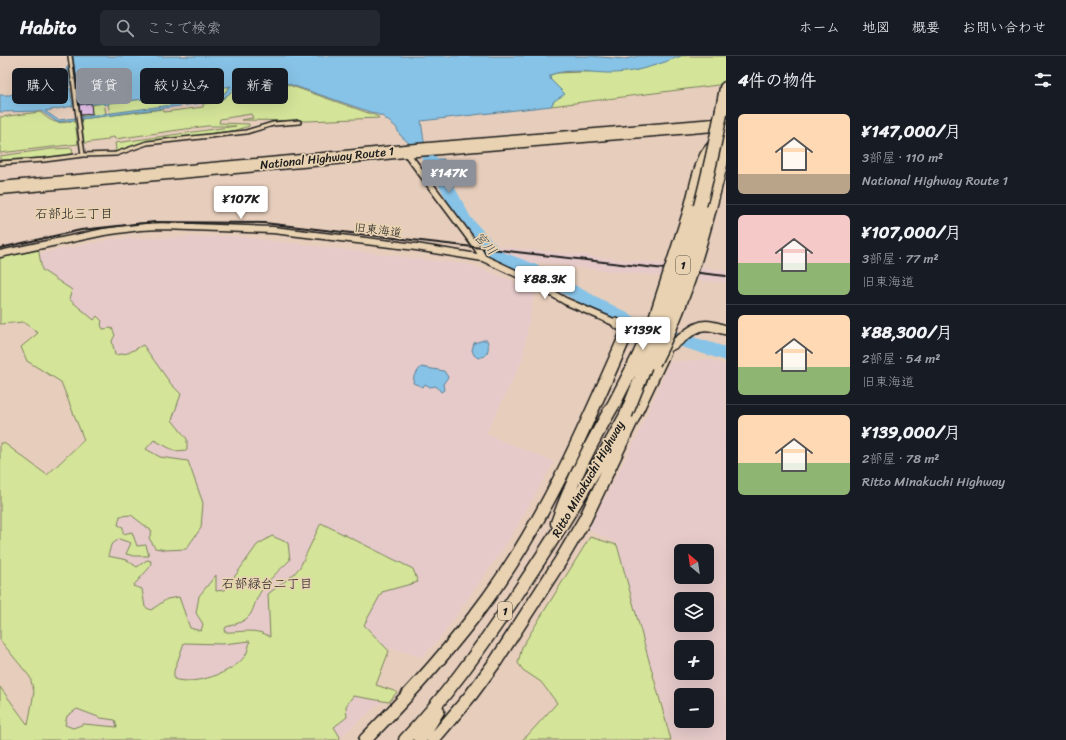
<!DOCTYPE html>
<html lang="ja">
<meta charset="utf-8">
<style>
:root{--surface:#171b24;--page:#242831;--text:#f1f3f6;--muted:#9ea1a6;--line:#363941;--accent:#8c9099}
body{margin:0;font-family:Sriracha,"Klee One",sans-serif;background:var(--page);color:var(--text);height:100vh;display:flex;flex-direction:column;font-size:15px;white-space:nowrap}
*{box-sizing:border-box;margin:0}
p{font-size:13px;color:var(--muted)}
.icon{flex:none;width:22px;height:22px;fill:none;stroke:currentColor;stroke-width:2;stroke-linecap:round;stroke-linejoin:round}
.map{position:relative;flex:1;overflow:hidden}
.drawer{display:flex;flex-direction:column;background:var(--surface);width:340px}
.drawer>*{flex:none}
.top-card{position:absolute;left:12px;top:12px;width:380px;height:36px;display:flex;gap:8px}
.needle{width:26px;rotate:331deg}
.controls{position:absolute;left:674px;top:488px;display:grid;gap:8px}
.controls a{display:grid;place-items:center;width:40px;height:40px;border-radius:6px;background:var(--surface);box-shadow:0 4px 16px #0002;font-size:20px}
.price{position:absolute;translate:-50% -34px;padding:0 9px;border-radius:4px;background:#fff;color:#222;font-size:13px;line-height:26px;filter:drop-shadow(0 1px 2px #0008)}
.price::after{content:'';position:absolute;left:50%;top:24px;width:12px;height:9px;margin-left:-6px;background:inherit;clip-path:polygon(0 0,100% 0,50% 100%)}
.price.active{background:var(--accent);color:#fff}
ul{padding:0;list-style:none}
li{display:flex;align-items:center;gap:12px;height:100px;padding:0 12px}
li+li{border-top:1px solid var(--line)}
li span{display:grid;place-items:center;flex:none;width:112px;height:80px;border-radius:6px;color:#555}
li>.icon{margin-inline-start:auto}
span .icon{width:48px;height:48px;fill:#fffc;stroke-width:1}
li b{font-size:17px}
h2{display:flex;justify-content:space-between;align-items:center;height:48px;padding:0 12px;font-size:17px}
.chip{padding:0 14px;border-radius:6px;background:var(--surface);box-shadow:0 4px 16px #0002;font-size:14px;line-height:36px}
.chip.active{background:var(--accent);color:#fff}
header{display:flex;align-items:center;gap:24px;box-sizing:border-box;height:56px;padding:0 20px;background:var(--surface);border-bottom:1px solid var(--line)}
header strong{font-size:19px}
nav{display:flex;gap:22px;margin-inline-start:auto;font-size:14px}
.search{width:280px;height:36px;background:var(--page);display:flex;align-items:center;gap:10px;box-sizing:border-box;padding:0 14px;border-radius:6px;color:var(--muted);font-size:15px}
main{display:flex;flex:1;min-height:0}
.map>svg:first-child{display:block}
.built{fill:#e6caca;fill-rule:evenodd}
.green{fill:#d4e599;stroke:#78805a;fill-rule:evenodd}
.water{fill:#87c3e7;stroke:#5c8096}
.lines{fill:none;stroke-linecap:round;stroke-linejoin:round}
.river{stroke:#87c3e7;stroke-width:13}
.building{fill:#e4c0ea;stroke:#1c1c1c}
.lane-casing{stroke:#1c1c1c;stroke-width:6}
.street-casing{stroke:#1c1c1c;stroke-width:9}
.secondary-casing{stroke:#1c1c1c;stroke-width:12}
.highway-casing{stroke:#1c1c1c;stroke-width:15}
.lane{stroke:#e8d2b1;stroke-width:3}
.street{stroke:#e8d2b1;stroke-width:6}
.secondary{stroke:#e8d2b1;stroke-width:9}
.highway{stroke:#e8d2b1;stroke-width:12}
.rail{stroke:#1c1c1c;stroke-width:2}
.highway-bridge-casing{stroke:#1c1c1c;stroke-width:15;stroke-linecap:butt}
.highway-bridge{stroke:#e8d2b1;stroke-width:12}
.labels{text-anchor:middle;stroke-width:3.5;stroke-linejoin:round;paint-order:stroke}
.shield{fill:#e8d2b1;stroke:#595349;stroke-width:1}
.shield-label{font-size:11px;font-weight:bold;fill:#1c1c1c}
.street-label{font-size:12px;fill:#1c1c1c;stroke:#e8d2b1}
.neighbourhood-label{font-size:13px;fill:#1c1c1c;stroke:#e8d2b1}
.water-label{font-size:13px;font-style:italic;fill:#37464f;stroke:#e8d2b1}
</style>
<header>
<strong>Habito</strong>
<div class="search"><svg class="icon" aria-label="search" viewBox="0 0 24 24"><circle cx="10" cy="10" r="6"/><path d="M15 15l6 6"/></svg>ここで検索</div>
<nav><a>ホーム</a><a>地図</a><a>概要</a><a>お問い合わせ</a></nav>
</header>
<main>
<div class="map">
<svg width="726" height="684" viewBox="0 0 726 684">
<rect width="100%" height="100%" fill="#e7cebc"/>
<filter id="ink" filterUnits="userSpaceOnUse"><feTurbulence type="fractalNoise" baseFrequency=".025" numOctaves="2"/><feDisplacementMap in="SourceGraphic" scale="8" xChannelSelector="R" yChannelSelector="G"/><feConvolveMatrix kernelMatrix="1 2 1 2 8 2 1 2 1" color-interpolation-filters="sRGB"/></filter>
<g filter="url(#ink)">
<path class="built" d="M232 180 471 209 535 233 522 305 486 378 554 406 509 484 441 581 422 601 371 587 362 629 388 640 337 684H51L127 349 32 199 114 183Z
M497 190 726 215V227L574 211 539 206 532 209 502 199Z
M707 303 726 309V684H672L655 619 631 576 618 488 588 473 635 385 670 306ZM681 495H707V521H681ZM681 543H707V569H681ZM681 591H707V617H681ZM681 639H707V665H681Z"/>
<path class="green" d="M681 0H726V28L551 50 554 45 550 19 556 17 637 14Z
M266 26 286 28 377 60 379 62 308 65 241 64 253 62 251 58 220 63 219 67 249 68V70L232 75 144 86 114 96 116 93 115 87 236 70H207L115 83 114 81 108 82V84L84 87 81 63 163 53 164 56 203 51V48C222 45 223 45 234 31Z
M231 29 222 40 217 43 110 58 108 47 188 38Z
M104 47 106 58 81 61V59L92 58 91 49Z
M40 56C54 68 57 68 75 65L78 88 0 97V61Z
M72 92 73 98 42 102 0 104V100L51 93Z
M38 191 42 214 72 234 69 243 94 264 97 260 102 265 101 269 103 273 112 272 115 279 112 285 115 299 128 297 143 289 171 328 181 338 172 364 187 383V394L175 395 154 384 146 393 160 401 188 405 203 447 201 472 186 493 166 494 155 492 149 482 152 475 131 459 120 460 118 469 123 471V478L132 476 137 490 146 489 149 500H134L126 498 131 487 119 483 111 489 108 500 127 504 137 511 147 504 151 505 150 511 133 530 142 533 145 551 151 554 167 543 179 541 190 572 201 575 203 568 196 557 199 540 216 519V535L225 534 257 489 272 480 288 487 290 504C281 513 271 521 264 531 247 553 261 562 226 571L224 576C239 577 256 571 270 581L268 538 293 519 300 511 321 467 413 513 418 526 382 536 364 569 389 595 376 629 397 636 389 646 353 640 346 650 347 661 334 671 340 681 339 684H0V631L28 669 34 636 30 621 0 584V387H4L47 419 84 384 61 326 27 305 21 291 38 277 23 266 0 268V199ZM250 585C249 589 248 596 245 600 233 617 194 630 174 623V615L184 587 223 588ZM77 653 101 662 115 664 117 671 84 668 73 672 65 669 67 660Z
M590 481 617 489 671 684H522L527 680 557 647 541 626 523 614 518 607 522 591Z"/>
<path class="water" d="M73 0H590L625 3 639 0H681C660 8 638 16 615 17 594 18 571 11 550 19V23L565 38 554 45 551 50 421 65 424 85 436 103H444L443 112 437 116 423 100 400 79 396 71 382 60 286 27 268 25 237 28 230 37 219 45 81 63V61L217 43 222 40 231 30 188 38 108 47V48L104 49V47L79 49 78 37 88 36V31L91 30V27L87 28V26L77 27Z
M68 10 70 30 50 33V35L70 32 73 50 45 55 58 64 75 62V64L57 66 41 55 0 56V39H10L39 26 52 27 58 24V20L65 15Z
M484 284H487C489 291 489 294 485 300L478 302 474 299 472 294 474 287Z
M421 311 444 315 448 321 443 328 444 334 441 336 436 330 430 331 425 328 423 331 413 327 414 320Z"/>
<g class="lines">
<path class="river" d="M429 102 437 112 466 166 498 201 532 214 642 272 726 298"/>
</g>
<path class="building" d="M75 12 77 27 87 26 88 36 78 37Z
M91 47 92 58 81 59 79 49Z"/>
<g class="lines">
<g class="lane-casing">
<path id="lane" d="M70 0 83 99
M0 107 44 104 83 99 116 98 147 87 246 76 273 68 299 66"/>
</g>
<g class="street-casing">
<path id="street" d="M405 95 478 193 483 202
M0 198 104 176 140 171 162 170 273 174 416 191 483 202 528 223 565 245 616 267"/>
</g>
<g class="secondary-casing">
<path id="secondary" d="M616 267C625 272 647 288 656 291 674 296 684 276 699 271 707 267 718 272 726 274"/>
</g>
<g class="highway-casing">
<path id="highway" d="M722 53 726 32
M0 132 335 102 405 95 726 68
M690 154C695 136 698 116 706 100 711 91 721 84 726 76
M709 156 726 89
M557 467C572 424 592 385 615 346
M365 684C410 638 450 594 488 542 547 461 588 365 628 274
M405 684C444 643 477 597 509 550 551 488 590 425 626 359
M420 684 438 655
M433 684 471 639 496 605 561 504 585 463 664 297"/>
</g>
<use href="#lane" class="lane"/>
<use href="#street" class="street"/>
<use href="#secondary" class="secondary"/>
<use href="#highway" class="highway"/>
<path class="rail" d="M0 192 81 174 155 166 264 167 726 220"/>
<g class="highway-bridge-casing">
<path id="highway-bridge" d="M654 307C679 259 695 208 709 156
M615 346 639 299 655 262 690 154
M626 359C647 307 668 255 685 201 701 153 712 103 722 53"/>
</g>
<use href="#highway-bridge" class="highway-bridge"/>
</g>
</g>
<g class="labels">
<g class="shield">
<rect x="676" y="200" width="14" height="18" rx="3"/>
<rect x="498" y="546" width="14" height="18" rx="3"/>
</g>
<g class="shield-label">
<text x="683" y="213">1</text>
<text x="505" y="559">1</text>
</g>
<g class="street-label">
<text transform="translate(327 102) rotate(-6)" y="4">National Highway Route 1</text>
<text transform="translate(378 174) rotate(7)" y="4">旧東海道</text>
<text transform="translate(588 423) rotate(-60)" y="4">Ritto Minakuchi Highway</text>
</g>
<g class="neighbourhood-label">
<text x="74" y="162">石部北三丁目</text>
<text x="267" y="532">石部緑台二丁目</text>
</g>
<g class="water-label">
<text transform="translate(486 187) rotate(47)" y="5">宮川</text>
</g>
</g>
</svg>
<div class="controls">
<a><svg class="needle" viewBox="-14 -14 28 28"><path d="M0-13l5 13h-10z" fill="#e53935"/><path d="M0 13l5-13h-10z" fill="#9ea1a6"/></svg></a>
<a><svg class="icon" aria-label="layers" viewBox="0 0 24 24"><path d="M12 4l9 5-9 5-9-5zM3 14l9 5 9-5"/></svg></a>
<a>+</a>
<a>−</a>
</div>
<b class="price active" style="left:449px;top:138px">¥147K</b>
<b class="price" style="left:241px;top:164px">¥107K</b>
<b class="price" style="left:545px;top:244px">¥88.3K</b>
<b class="price" style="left:643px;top:295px">¥139K</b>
<div class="top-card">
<a class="chip">購入</a>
<a class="chip active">賃貸</a>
<a class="chip">絞り込み</a>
<a class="chip">新着</a>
</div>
</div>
<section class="drawer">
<h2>4件の物件<svg class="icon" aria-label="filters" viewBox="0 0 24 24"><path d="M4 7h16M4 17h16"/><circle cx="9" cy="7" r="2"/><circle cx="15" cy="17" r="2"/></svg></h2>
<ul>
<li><span style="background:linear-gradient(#ffd9b3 75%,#b9a48a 0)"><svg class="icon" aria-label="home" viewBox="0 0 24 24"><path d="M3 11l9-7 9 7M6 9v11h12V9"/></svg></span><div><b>¥147,000/月</b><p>3部屋 · 110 m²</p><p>National Highway Route 1</p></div></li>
<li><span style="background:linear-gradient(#f6c9c9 60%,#8fb573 0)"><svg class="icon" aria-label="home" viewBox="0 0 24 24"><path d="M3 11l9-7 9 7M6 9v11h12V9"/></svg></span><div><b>¥107,000/月</b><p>3部屋 · 77 m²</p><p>旧東海道</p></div></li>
<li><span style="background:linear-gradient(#ffd9b3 65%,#8fb573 0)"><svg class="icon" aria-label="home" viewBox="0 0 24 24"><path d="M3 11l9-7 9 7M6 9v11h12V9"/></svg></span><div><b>¥88,300/月</b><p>2部屋 · 54 m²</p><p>旧東海道</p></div></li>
<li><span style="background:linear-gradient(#ffd9b3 60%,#8fb573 0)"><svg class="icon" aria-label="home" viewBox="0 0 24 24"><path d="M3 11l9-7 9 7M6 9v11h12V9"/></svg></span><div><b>¥139,000/月</b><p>2部屋 · 78 m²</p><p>Ritto Minakuchi Highway</p></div></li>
</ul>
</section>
</main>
